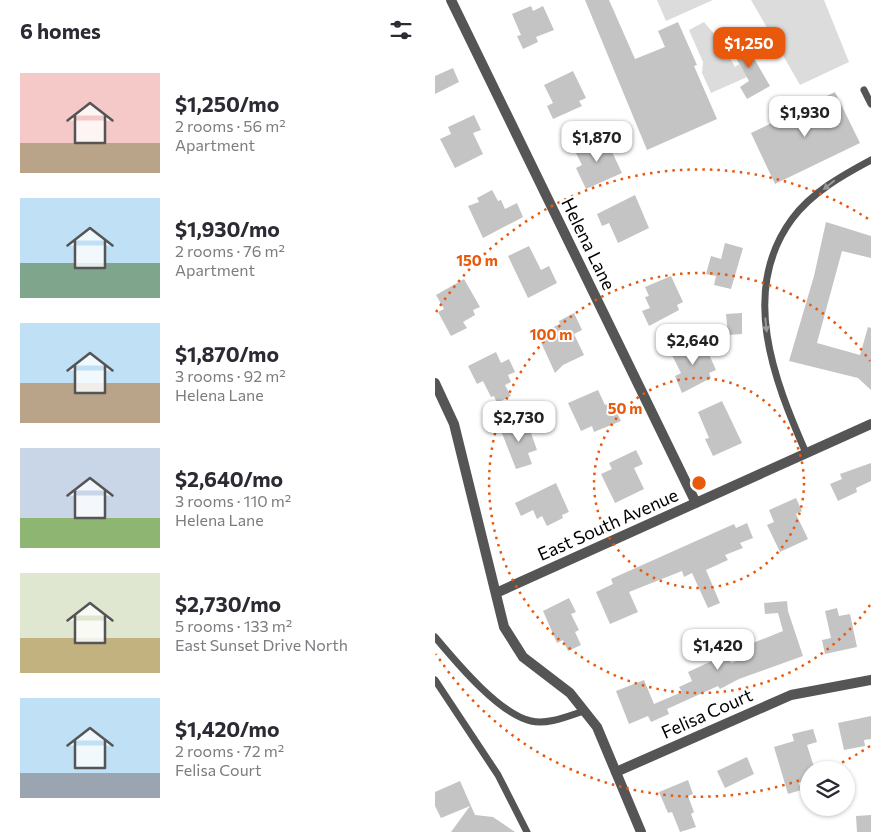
<!DOCTYPE html>
<meta charset="utf-8">
<style>
:root{--surface:#fff;--page:#f2f2f3;--text:#2b2b33;--muted:#7c7c81;--accent:#ea580c}
body{margin:0;font-family:Commissioner,sans-serif;background:var(--page);color:var(--text);height:100vh;display:flex;flex-direction:column;font-size:19px;white-space:nowrap}
*{box-sizing:border-box;margin:0}
p{font-size:16px;color:var(--muted)}
.icon{flex:none;width:28px;height:28px;fill:none;stroke:currentColor;stroke-width:2;stroke-linecap:round;stroke-linejoin:round}
.map{position:relative;flex:1;overflow:hidden}
.side{display:flex;flex-direction:column;background:var(--surface);width:435px}
.side>*{flex:none}
.buttons{position:absolute;left:365px;top:761px;display:grid;gap:10px}
.buttons a{display:grid;place-items:center;width:55px;height:55px;border-radius:50%;background:var(--surface);box-shadow:0 1px 4px #0004;font-size:25px}
.price{position:absolute;translate:-50% -42px;padding:0 11px;border-radius:10px;background:#fff;color:#222;font-size:16px;line-height:32px;filter:drop-shadow(0 1px 2px #0008)}
.price::after{content:'';position:absolute;left:50%;top:30px;width:15px;height:11px;margin-left:-8px;background:inherit;clip-path:polygon(0 0,100% 0,50% 100%)}
.price.current{background:var(--accent);color:#fff}
ul{padding:0;list-style:none}
li{display:flex;align-items:center;gap:15px;height:125px;padding:0 20px}
li span{display:grid;place-items:center;flex:none;width:140px;height:100px;border-radius:0px;color:#555}
li>.icon{margin-inline-start:auto}
span .icon{width:60px;height:60px;fill:#fffc;stroke-width:1}
li b{font-size:21px}
h2{display:flex;justify-content:space-between;align-items:center;height:60px;padding:0 20px;font-size:21px}
main{display:flex;flex:1;min-height:0}
.map>svg:first-child{display:block}
.green{fill:#dcdcdc}
.building{fill:#c4c4c4}
.lines{fill:none;stroke-linecap:round;stroke-linejoin:round}
.service{stroke:#555;stroke-width:7}
.minor{stroke:#555;stroke-width:10}
.tertiary{stroke:#555;stroke-width:10}
.oneway{fill:#999}
.ring{fill:none;stroke:#e8590c;stroke-width:2.5;stroke-dasharray:2.5 5}
.labels{text-anchor:middle;stroke-width:4;stroke-linejoin:round;paint-order:stroke}
.street-label{font-size:18px;fill:#000;stroke:#fff}
.centre{fill:#e8590c;stroke:#fff;stroke-width:2.5}
.ring-label{font-size:15px;text-anchor:middle;font-weight:bold;fill:#e8590c;stroke:#fff;stroke-width:4;stroke-linejoin:round;paint-order:stroke}
</style>
<main>
<section class="side">
<h2>6 homes<svg class="icon" aria-label="filters" viewBox="0 0 24 24"><path d="M4 7h16M4 17h16"/><circle cx="9" cy="7" r="2"/><circle cx="15" cy="17" r="2"/></svg></h2>
<ul>
<li><span style="background:linear-gradient(#f6c9c9 70%,#b9a48a 0)"><svg class="icon" aria-label="home" viewBox="0 0 24 24"><path d="M3 11l9-7 9 7M6 9v11h12V9"/></svg></span><div><b>$1,250/mo</b><p>2 rooms · 56 m²</p><p>Apartment</p></div></li>
<li><span style="background:linear-gradient(#bfe0f5 65%,#7fa58c 0)"><svg class="icon" aria-label="home" viewBox="0 0 24 24"><path d="M3 11l9-7 9 7M6 9v11h12V9"/></svg></span><div><b>$1,930/mo</b><p>2 rooms · 76 m²</p><p>Apartment</p></div></li>
<li><span style="background:linear-gradient(#bfe0f5 60%,#b9a48a 0)"><svg class="icon" aria-label="home" viewBox="0 0 24 24"><path d="M3 11l9-7 9 7M6 9v11h12V9"/></svg></span><div><b>$1,870/mo</b><p>3 rooms · 92 m²</p><p>Helena Lane</p></div></li>
<li><span style="background:linear-gradient(#c9d6e8 70%,#8fb573 0)"><svg class="icon" aria-label="home" viewBox="0 0 24 24"><path d="M3 11l9-7 9 7M6 9v11h12V9"/></svg></span><div><b>$2,640/mo</b><p>3 rooms · 110 m²</p><p>Helena Lane</p></div></li>
<li><span style="background:linear-gradient(#dfe7d0 65%,#c2b280 0)"><svg class="icon" aria-label="home" viewBox="0 0 24 24"><path d="M3 11l9-7 9 7M6 9v11h12V9"/></svg></span><div><b>$2,730/mo</b><p>5 rooms · 133 m²</p><p>East Sunset Drive North</p></div></li>
<li><span style="background:linear-gradient(#bfe0f5 75%,#9aa5b1 0)"><svg class="icon" aria-label="home" viewBox="0 0 24 24"><path d="M3 11l9-7 9 7M6 9v11h12V9"/></svg></span><div><b>$1,420/mo</b><p>2 rooms · 72 m²</p><p>Felisa Court</p></div></li>
</ul>
</section>
<div class="map">
<svg width="436" height="832" viewBox="0 0 436 832">
<rect width="100%" height="100%" fill="#fff"/>
<path class="green" d="M222 0H278L231 21Z
M316 0H389L414 62 365 85Z
M269 22 286 42 300 67 304 64 312 77 276 93 267 73 268 62 254 30Z"/>
<path class="building" d="M150 0H174L200 59 230 47 223 31 243 22 262 65 259 66 282 119 212 150Z
M96 6 98 11 108 6 119 30 101 37 103 42 88 49 82 36 86 35 77 14Z
M306 36 335 86 312 99 305 87 314 81 293 44Z
M18 68 24 82 0 94V76Z
M138 71 151 98 144 101 147 106 118 119 112 106 118 103 109 85Z
M400 92 425 143 340 184 316 133Z
M39 115 46 130 38 133 48 154 20 168 5 139 16 134 13 127Z
M170 137 187 173 151 189 141 168 147 165 140 151Z
M57 190 63 201 66 200 70 209 82 203 88 217 48 238 33 206 44 202 42 198Z
M200 195 214 228 183 243 174 223 167 226 162 214Z
M391 222 436 236V258L407 251 382 343 425 355 433 327 436 328V390L423 378 354 361 379 276Z
M290 243 308 248 296 289 279 285 281 276 271 274 276 256 286 259Z
M94 246 106 270 114 266 122 283 93 298 73 256Z
M236 276 248 302 242 305 244 310 214 326 207 311 215 308 210 297 214 296 210 287Z
M29 279 45 307 38 310 40 315 28 322 32 328 16 336 3 312 9 309 1 295Z
M139 313 147 330 139 334 149 355 128 365 120 373 105 340 114 335 112 330 125 324 124 321Z
M307 313V334L293 335 291 314Z
M268 341 281 370 274 373 276 378 247 393 240 376 246 373 237 355Z
M61 352 66 363 74 359 80 372 73 375 76 382 70 385 76 396 62 403 59 396 56 397 48 381 42 384 33 366Z
M163 390 170 405 177 402 186 421 159 432 157 426 146 431 133 403Z
M287 401 307 443 278 456 270 439 274 438 263 412Z
M91 419 102 450 93 453 97 464 81 469 65 428Z
M201 450 208 464 199 468 209 489 180 503 166 474 177 469 174 463Z
M436 463V481L421 488 422 492 403 501 395 484 407 479 405 474Z
M121 483 134 512 127 515 128 518 112 526 107 516 102 519 98 510 86 516 80 503Z
M361 498 367 511 361 514 373 539 345 552 332 525 339 522 334 510Z
M312 523 318 538 305 543 308 548 290 555 293 560 271 570 285 603 273 608 257 573 249 577 247 571 194 592 203 612 175 624 161 592 178 584 176 579 299 524 301 528Z
M134 598 141 612 136 614 144 630 140 632 146 645 133 651 128 640 122 643 108 611Z
M352 601 353 611 368 656 304 679 285 689 283 686 232 709 234 714 216 722 213 716 194 724 181 691 209 680 219 704 247 692 244 687 257 681 253 672 292 654 296 663 317 655 313 645 348 631 343 613 330 614 329 603Z
M402 608 404 616 415 614 422 647 390 654 387 640 396 638 390 611Z
M436 716V739L429 740 430 746 409 750 403 723Z
M378 729 382 742 372 745 380 770H374L371 773 373 780 364 783 366 790 353 794 339 747 359 741 357 734Z
M312 757 319 774 290 788 282 771Z
M253 780 258 794 253 796 259 812 256 814 261 827 245 832 237 812 233 813 224 792Z
M25 781 40 815 58 817 80 832H16L35 806 6 818 0 806V792Z
M436 815V832H422L421 816Z"/>
<g class="lines">
<path class="service" d="M429 90 436 104
M371 453C339 380 304 291 357 219 377 192 408 175 436 160
M0 637C21 662 64 714 96 721 113 725 133 716 149 711
M0 680 63 775 92 832"/>
<path class="minor" d="M16 0 261 503
M61 593 436 424
M181 772 356 695 436 680"/>
<path class="tertiary" d="M0 383 19 424 69 627 88 657 135 693 162 727 206 832"/>
</g>
<defs><path id="oneway-solid" d="M-6-.8H1V-3.2L6.5 0L1 3.2V.8H-6Z" transform="scale(1.25)"/></defs>
<g class="oneway">
<use href="#oneway-solid" transform="translate(394 185) rotate(141)"/>
<use href="#oneway-solid" transform="translate(331 325) rotate(84)"/>
</g>
<g class="ring">
<circle cx="264" cy="483" r="105"/>
<path d="M435 605A210 210 0 1 1 435 361"/>
<path d="M435 746A314 314 0 0 1 392 770M371 778A314 314 0 0 1 1 654M1 312A314 314 0 0 1 435 220"/>
</g>
<g class="labels">
<g class="street-label">
<text transform="translate(153 244) rotate(64)" y="6">Helena Lane</text>
<text transform="translate(173 525) rotate(-24)" y="6">East South Avenue</text>
<text transform="translate(272 714) rotate(-24)" y="6">Felisa Court</text>
</g>
</g>
<circle cx="264" cy="483" r="8" class="centre"/>
<g class="ring-label">
<text x="42" y="266">150 m</text>
<text x="116" y="340">100 m</text>
<text x="190" y="414">50 m</text>
</g>
</svg>
<div class="buttons">
<a><svg class="icon" aria-label="layers" viewBox="0 0 24 24"><path d="M12 4l9 5-9 5-9-5zM3 14l9 5 9-5"/></svg></a>
</div>
<b class="price current" style="left:314px;top:69px">$1,250</b>
<b class="price" style="left:370px;top:138px">$1,930</b>
<b class="price" style="left:162px;top:163px">$1,870</b>
<b class="price" style="left:258px;top:366px">$2,640</b>
<b class="price" style="left:84px;top:443px">$2,730</b>
<b class="price" style="left:283px;top:671px">$1,420</b>
</div>
</main>
